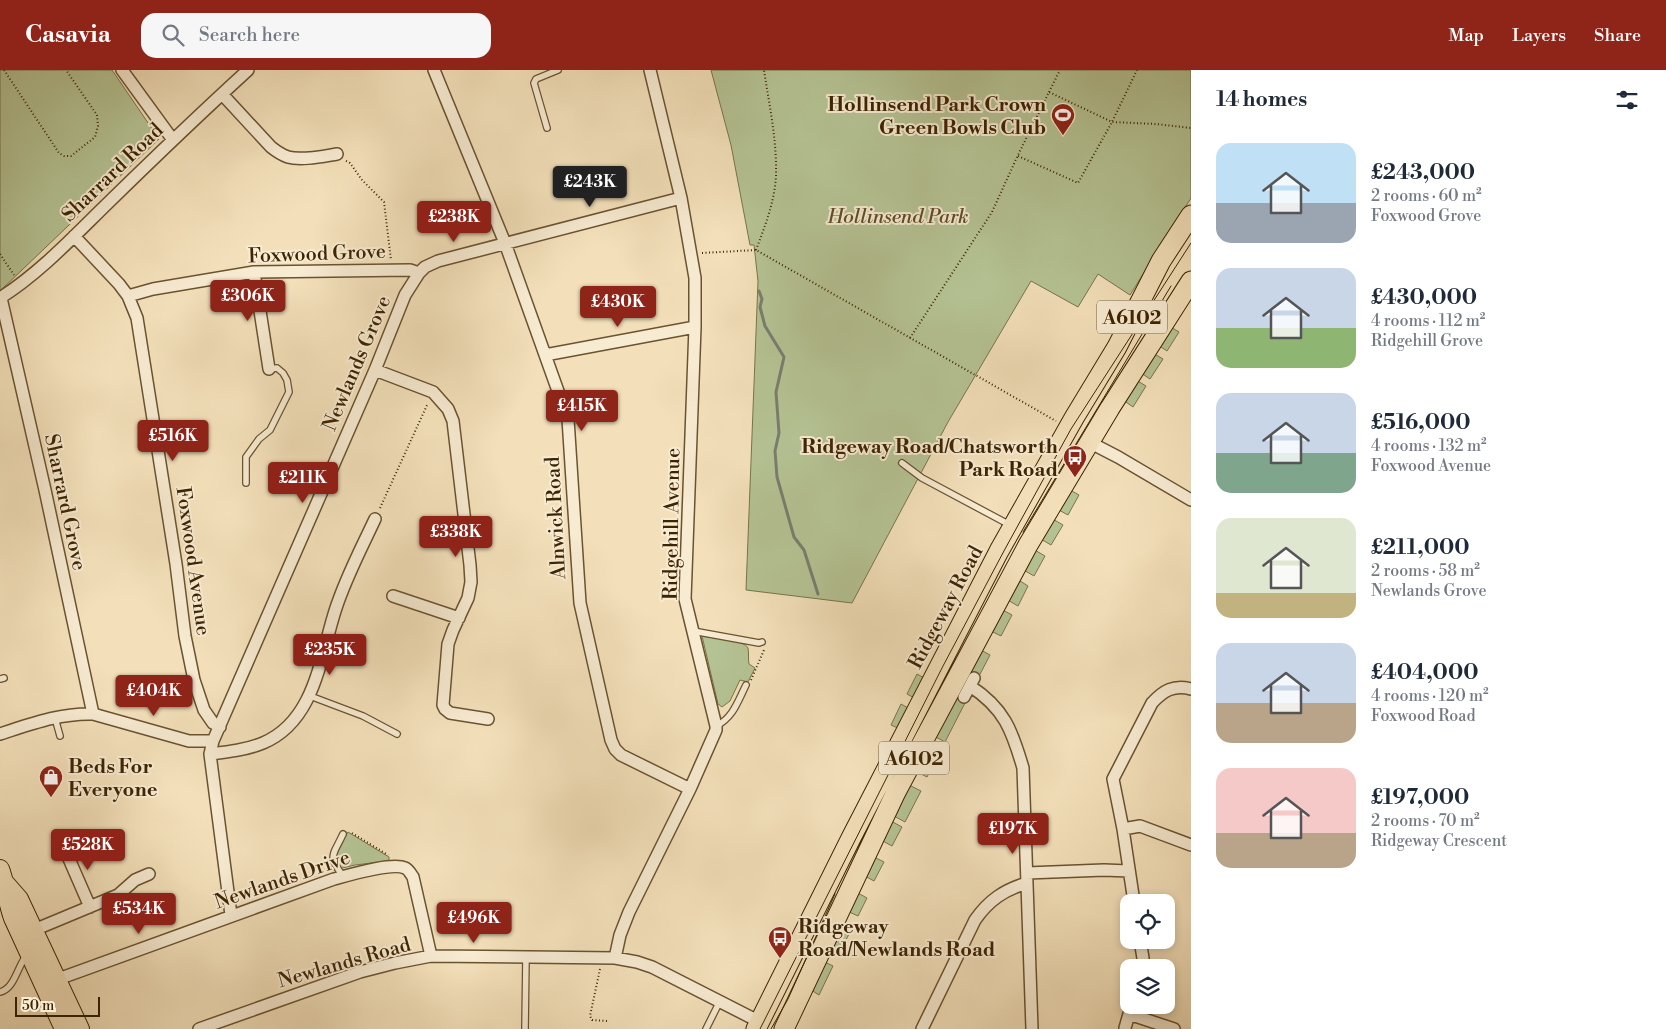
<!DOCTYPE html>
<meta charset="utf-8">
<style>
:root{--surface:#fff;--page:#f6f6f7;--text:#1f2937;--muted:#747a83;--accent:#8f2418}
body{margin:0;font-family:"Libre Bodoni",serif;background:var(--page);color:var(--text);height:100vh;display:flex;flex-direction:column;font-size:19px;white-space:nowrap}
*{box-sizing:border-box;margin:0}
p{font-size:16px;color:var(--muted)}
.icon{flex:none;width:28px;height:28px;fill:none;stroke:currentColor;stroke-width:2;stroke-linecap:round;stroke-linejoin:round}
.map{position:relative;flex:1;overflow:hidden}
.sheet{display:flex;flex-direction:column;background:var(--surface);width:475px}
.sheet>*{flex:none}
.controls{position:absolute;left:1120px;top:824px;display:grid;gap:10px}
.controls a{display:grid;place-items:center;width:55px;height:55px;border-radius:10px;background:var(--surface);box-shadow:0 2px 8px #0003;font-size:25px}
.scale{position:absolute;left:15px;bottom:12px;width:85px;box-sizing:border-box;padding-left:5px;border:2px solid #3d2402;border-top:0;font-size:14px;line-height:18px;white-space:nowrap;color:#3d2402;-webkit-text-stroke:4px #f7ebd2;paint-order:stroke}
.price{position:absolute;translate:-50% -42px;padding:0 11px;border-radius:5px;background:var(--accent);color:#fff;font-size:16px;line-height:32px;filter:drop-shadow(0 1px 2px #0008)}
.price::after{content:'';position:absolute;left:50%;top:30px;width:15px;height:11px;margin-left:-8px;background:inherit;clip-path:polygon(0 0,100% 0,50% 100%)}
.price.current{background:#222;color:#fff}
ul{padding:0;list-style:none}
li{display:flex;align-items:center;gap:15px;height:125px;padding:0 25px}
li span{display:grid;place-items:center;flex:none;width:140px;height:100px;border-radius:15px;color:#555}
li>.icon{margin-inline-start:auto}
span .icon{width:60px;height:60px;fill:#fffc;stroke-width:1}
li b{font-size:21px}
h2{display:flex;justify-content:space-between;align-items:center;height:60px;padding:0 25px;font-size:21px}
header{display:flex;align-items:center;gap:30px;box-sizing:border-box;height:70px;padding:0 25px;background:var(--accent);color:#fff}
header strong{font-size:24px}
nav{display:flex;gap:28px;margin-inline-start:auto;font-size:18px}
.search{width:350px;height:45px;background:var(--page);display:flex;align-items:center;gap:12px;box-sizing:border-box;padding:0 18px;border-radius:15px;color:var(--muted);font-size:19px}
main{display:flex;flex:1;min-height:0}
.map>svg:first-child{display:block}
.green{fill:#b5c394;stroke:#79744b}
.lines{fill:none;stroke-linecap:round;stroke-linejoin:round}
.stream{stroke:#797e71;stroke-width:3}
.service-casing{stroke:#6a5330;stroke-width:8}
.minor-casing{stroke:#6a5330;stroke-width:14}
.primary-casing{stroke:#3d2402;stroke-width:20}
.trunk-casing{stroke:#3d2402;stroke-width:21}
.path{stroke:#3d2402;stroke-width:2;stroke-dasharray:1 2.5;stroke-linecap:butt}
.service{stroke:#f7ebd2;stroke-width:5.5}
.minor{stroke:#f7ebd2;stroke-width:11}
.primary{stroke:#f3e0ba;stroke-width:18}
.trunk{stroke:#f3e0ba;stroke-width:19}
.tram{stroke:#3d2402;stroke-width:1}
.labels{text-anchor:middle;stroke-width:4;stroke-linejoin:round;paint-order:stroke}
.shield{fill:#f7ebd2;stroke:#756040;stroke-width:1}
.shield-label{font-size:19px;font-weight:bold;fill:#3d2402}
.poi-label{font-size:20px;font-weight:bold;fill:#3d2402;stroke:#f7ebd2;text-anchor:end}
.street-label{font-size:20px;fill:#3d2402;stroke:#f7ebd2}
.park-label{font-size:20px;font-style:italic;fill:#5b4c26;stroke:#f7ebd2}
</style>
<header>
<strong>Casavia</strong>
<div class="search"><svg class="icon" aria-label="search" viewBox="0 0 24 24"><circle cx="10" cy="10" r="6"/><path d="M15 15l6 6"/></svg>Search here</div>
<nav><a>Map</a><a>Layers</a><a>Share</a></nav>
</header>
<main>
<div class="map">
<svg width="1191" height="959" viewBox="0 0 1191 959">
<rect width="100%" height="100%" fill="#f3e0ba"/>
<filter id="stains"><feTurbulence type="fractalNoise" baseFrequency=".004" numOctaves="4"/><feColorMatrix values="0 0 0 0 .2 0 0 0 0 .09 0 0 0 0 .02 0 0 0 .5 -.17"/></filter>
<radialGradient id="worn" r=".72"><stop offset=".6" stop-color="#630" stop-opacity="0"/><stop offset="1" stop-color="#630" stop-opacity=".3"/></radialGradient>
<path class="green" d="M0 0H112L159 69 0 221Z
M711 0H1191V128L1130 225 1098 204 1078 237 1031 211 948 352 852 533 746 520 758 211 754 175H750L731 75Z
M1169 256 1179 262 1167 281 1158 275Z
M1153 283 1163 289 1150 309 1141 303Z
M1136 310 1146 316 1133 337 1123 330Z
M1072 421 1079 425 1068 445 1057 439Z
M1051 448 1063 455 1051 475 1039 468Z
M1033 479 1045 486 1034 506 1022 499Z
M1017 509 1028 516 1018 536 1006 529Z
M1001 539 1012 545 1001 566 989 560Z
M702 566C711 568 745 570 748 578 749 583 748 589 749 594L755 598 748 612 740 610 730 631 722 637 718 634Z
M979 579 990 585 979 606 972 603 959 628 966 631 945 672 934 666Z
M917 604 926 609 916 629 907 624Z
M901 634 910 639 900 659 891 655Z
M926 680 938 686 927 707 915 701Z
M909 715 921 721 905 752 894 746Z
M891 751 902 757 892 776 881 770Z
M348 762 389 787V791L355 795 326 802Z
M872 786 884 792 874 811 863 805Z
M856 822 867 828 858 846 847 841Z
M840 857 850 862 840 882 830 877Z
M825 892 833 896 819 925 811 920Z"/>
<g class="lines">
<path class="stream" d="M759 221 762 229 760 237 765 256 784 287 776 322 779 363 775 381 777 407 794 467 804 480 818 524"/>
<g class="service-casing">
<path id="service" d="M547 58 534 13 536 9 558 0
M902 393 922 408 1010 455
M246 413V387L259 369 270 360 289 322 287 310 283 303 277 298 269 299
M693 561 759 573 762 572
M0 609 4 608
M310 626 363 646 397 664
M55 648 60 666
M716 656C733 648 738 631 746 615
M343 764C333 786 327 785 343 806
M0 922C15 919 18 894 27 885
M525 959 526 887
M706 959 720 931"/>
</g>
<g class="minor-casing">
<path id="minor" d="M122 0 173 70
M434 0 505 173 568 349 580 533 611 670 615 679 621 685 690 719
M222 24 271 77C276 81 282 85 288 87 301 91 324 86 337 84
M74 166 119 214 128 226 137 248 176 494 185 566 194 610 204 640 213 653 220 657
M254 202 269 299
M128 226 153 219 254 202 410 200 419 203
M0 228C40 203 75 165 109 132 155 87 201 43 248 0
M1 228 45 420 93 644
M545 285 695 257
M375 300 433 322 448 339 453 351 470 495 471 512 468 528 453 560 448 574 443 635 445 639 450 643 488 649
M1089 372 1118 387 1191 430
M393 526 459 548
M970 616C1004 638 1012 660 1023 698L1032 959
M964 627 974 608
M0 664C31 654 60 643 93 644L189 671H213
M210 684C227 682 246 680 263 673 315 651 320 588 335 541 345 509 361 479 375 449
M1123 759 1140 756 1191 775
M63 775 90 837
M1027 803 1104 800 1129 801
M1134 832 1123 759 1113 709 1152 633C1163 621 1174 614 1191 619
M231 845 210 684 213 671 375 300 405 225 419 203 425 197 438 191 681 128
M34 860 118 825 135 810 149 804
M1140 870 1143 888 1142 898
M615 888 620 865 629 842 690 719 716 660V656L685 529 695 257V208L681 128 650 0
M50 912 334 809C349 805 392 792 405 798 408 799 411 804 413 807L431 886
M1131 935 1129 944 1174 959
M1125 958 1129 944
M199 959 360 902 395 893 431 886 615 888 637 892 652 897 760 952
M922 959 975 850C989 830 1004 820 1027 813"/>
</g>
<g class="primary-casing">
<path id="primary" d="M0 799C6 815 7 832 13 848L64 959
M5 813 19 829 80 959"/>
</g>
<g class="trunk-casing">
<path id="trunk" d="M756 959 851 768 999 481 1074 348 1117 277 1161 191 1191 145
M784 959 896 722 1028 475 1110 338 1191 211"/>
</g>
<path class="path" d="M4 0 59 83 64 86H71L95 67 98 56 97 45 66 0
M1049 22 1060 0
M1018 86 1078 113 1112 52 1137 0
M346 91 350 93 362 110 384 132 391 190
M756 180C765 156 775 131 776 105 777 70 769 34 764 0
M702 183 756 180 1056 351
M0 184 14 205
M910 268 992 142 1018 85 1049 22 1112 52 1156 54 1191 58
M380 438 428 333
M751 610 764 580
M352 763 388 785
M600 899 590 946 592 950 607 951"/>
<use href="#service" class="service"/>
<use href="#minor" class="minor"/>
<use href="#primary" class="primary"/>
<use href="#trunk" class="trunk"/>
<path class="tram" d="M1023 462 1171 216
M760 959 943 596 1005 479 1071 359 1191 173
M771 959 788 929 835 824"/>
</g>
<defs>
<g id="stadium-pin" transform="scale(1.25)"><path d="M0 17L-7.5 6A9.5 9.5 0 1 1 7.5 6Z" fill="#8f2418" stroke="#f7ebd2"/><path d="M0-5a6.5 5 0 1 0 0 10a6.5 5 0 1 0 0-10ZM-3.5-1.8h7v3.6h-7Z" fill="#fff"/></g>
<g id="bus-pin" transform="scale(1.25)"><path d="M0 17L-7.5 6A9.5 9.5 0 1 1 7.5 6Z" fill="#8f2418" stroke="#f7ebd2"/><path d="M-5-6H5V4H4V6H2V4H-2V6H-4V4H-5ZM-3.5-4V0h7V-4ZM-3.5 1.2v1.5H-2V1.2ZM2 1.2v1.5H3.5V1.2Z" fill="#fff"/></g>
<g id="shop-pin" transform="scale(1.25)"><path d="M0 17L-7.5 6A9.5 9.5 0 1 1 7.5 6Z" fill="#8f2418" stroke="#f7ebd2"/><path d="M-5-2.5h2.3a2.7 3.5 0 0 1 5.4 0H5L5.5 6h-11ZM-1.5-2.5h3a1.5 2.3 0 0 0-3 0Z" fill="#fff"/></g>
</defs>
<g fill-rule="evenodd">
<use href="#stadium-pin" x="1063" y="45"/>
<use href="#bus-pin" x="1075" y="387"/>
<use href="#shop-pin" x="51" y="707"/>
<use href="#bus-pin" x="780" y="868"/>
</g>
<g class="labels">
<g class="shield">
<rect x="1097" y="230.5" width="70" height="33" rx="4"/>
<rect x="879" y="671.5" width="70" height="33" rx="4"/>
</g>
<g class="shield-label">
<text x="1132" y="254">A6102</text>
<text x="914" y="695">A6102</text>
</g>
<g class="poi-label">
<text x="1046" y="41">Hollinsend Park Crown<tspan x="1046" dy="23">Green Bowls Club</tspan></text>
<text x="1058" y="383">Ridgeway Road/Chatsworth<tspan x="1058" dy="23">Park Road</tspan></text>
<text x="68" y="703" text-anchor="start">Beds For<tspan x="68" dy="23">Everyone</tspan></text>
<text x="798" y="863" text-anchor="start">Ridgeway<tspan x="798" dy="23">Road/Newlands Road</tspan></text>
</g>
<g class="street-label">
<text transform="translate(112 102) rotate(-44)" y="7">Sharrard Road</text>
<text transform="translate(317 183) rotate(-2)" y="7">Foxwood Grove</text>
<text transform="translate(356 293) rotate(-67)" y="7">Newlands Grove</text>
<text transform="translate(66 432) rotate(78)" y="7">Sharrard Grove</text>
<text transform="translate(555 448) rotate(-93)" y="7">Alnwick Road</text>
<text transform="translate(671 454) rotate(-89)" y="7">Ridgehill Avenue</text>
<text transform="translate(194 491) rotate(82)" y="7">Foxwood Avenue</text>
<text transform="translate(945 537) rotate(-62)" y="7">Ridgeway Road</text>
<text transform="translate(282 809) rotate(-19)" y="7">Newlands Drive</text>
<text transform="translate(344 892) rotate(-16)" y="7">Newlands Road</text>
</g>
<g class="park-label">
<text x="898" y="153">Hollinsend Park</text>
</g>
</g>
<rect width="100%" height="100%" filter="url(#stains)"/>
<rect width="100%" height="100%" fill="url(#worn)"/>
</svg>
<div class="controls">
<a><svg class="icon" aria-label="locate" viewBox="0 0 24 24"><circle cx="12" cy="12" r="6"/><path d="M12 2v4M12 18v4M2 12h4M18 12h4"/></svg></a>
<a><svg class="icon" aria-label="layers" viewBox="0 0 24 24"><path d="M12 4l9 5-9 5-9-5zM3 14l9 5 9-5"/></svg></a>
</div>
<div class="scale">50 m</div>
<b class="price current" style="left:590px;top:138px">£243K</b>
<b class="price" style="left:454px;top:173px">£238K</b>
<b class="price" style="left:248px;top:252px">£306K</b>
<b class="price" style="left:618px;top:258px">£430K</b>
<b class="price" style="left:582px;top:362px">£415K</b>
<b class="price" style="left:173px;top:392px">£516K</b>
<b class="price" style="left:303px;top:434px">£211K</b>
<b class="price" style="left:456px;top:488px">£338K</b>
<b class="price" style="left:330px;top:606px">£235K</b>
<b class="price" style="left:154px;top:647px">£404K</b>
<b class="price" style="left:1013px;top:785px">£197K</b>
<b class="price" style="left:88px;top:801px">£528K</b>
<b class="price" style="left:139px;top:865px">£534K</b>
<b class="price" style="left:474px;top:874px">£496K</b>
</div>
<section class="sheet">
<h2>14 homes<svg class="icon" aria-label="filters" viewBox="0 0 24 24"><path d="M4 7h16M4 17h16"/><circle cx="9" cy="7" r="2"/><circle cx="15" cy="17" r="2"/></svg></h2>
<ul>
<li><span style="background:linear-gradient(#bfe0f5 60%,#9aa5b1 0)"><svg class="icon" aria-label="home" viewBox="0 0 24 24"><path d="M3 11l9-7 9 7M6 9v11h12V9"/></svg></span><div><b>£243,000</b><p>2 rooms · 60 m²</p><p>Foxwood Grove</p></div></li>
<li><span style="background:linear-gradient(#c9d6e8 60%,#8fb573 0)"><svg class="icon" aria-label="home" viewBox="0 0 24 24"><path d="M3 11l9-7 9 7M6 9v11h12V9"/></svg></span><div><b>£430,000</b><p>4 rooms · 112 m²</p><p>Ridgehill Grove</p></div></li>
<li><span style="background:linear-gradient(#c9d6e8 60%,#7fa58c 0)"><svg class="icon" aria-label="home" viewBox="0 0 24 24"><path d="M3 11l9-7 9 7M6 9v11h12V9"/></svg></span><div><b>£516,000</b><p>4 rooms · 132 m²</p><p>Foxwood Avenue</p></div></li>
<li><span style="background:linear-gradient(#dfe7d0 75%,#c2b280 0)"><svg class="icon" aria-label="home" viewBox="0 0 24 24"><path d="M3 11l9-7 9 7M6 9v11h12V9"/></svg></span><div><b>£211,000</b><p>2 rooms · 58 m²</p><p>Newlands Grove</p></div></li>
<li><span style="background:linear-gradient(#c9d6e8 60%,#b9a48a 0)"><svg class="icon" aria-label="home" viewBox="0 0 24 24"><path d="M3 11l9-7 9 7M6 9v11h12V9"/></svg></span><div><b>£404,000</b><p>4 rooms · 120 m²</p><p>Foxwood Road</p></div></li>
<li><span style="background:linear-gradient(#f6c9c9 65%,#b9a48a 0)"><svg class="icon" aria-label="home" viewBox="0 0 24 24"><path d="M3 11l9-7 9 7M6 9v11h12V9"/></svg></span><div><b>£197,000</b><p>2 rooms · 70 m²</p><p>Ridgeway Crescent</p></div></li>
</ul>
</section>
</main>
